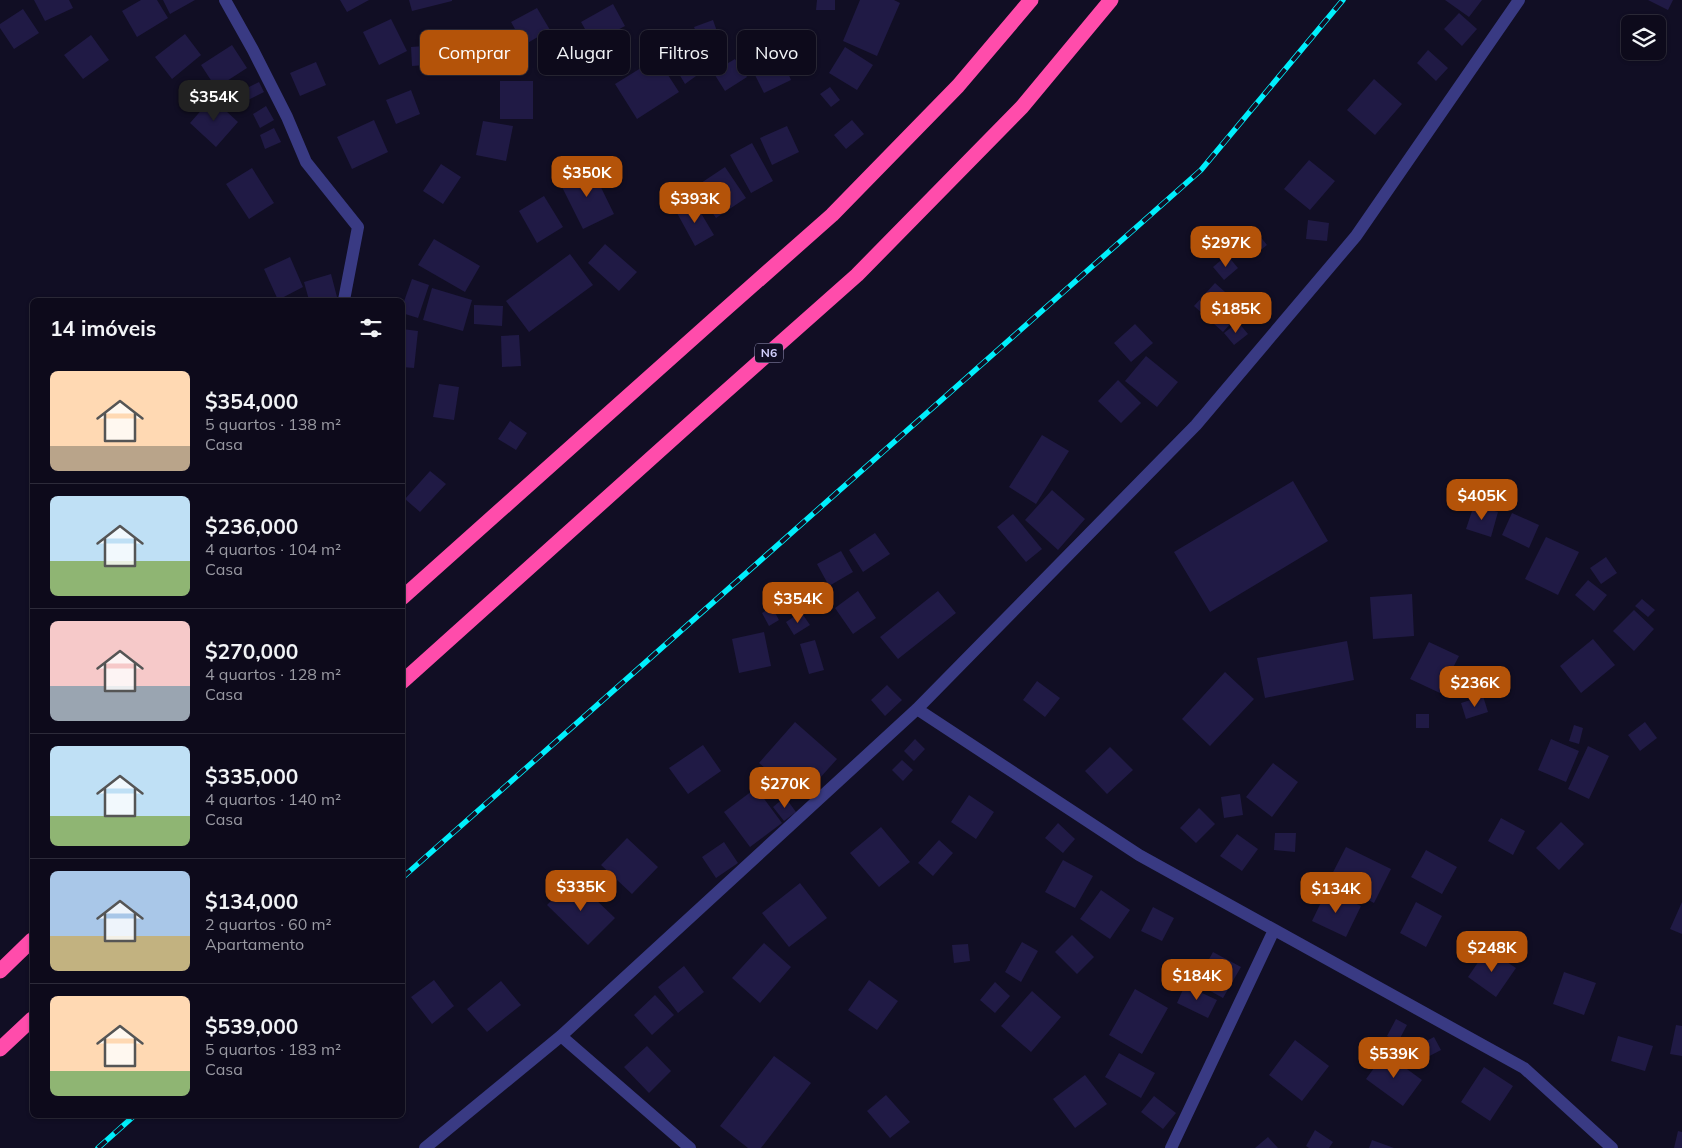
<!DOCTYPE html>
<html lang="pt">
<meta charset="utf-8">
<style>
:root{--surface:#0d0a1b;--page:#161324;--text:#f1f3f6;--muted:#9a9aa3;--line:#2d2b3a;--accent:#b45309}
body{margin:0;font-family:Mulish,sans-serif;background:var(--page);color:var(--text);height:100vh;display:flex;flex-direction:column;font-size:19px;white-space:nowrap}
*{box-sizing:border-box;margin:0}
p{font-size:16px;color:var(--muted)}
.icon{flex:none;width:28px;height:28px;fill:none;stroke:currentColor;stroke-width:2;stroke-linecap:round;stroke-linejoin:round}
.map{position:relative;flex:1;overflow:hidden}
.sheet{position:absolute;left:30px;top:298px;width:375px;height:820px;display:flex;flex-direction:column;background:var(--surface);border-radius:8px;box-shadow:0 1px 4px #0004,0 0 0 1px var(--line)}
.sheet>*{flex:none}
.hud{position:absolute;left:420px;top:30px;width:475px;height:45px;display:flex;gap:10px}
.tools{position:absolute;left:1621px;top:15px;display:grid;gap:10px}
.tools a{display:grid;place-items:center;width:45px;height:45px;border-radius:8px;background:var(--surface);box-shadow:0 1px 4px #0004,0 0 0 1px var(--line);font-size:25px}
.price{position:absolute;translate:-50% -42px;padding:0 11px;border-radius:10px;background:var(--accent);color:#fff;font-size:16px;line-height:32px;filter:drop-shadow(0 1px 2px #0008)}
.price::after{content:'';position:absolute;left:50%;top:30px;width:15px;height:11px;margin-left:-8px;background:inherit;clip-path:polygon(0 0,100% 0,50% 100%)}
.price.selected{background:#222;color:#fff}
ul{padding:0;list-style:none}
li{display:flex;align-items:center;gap:15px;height:125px;padding:0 20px}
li+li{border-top:1px solid var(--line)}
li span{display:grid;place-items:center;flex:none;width:140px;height:100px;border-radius:8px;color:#555}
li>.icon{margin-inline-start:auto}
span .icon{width:60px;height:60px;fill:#fffc;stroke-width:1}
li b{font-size:21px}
h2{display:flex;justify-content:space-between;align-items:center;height:60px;padding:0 20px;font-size:21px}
.tag{padding:0 18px;border-radius:8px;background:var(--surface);box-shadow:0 1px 4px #0004,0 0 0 1px var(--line);font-size:18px;line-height:45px}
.tag.selected{background:var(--accent);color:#fff}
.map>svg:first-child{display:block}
.building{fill:#201a45}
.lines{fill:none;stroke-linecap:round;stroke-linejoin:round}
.minor{stroke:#393a83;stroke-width:12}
.highway{stroke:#ff4cab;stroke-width:15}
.rail-casing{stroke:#00effc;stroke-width:5.5}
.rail{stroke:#110e24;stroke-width:4;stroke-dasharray:11;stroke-linecap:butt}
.labels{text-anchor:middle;stroke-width:5;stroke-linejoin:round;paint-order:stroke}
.shield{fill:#110e24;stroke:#9a96bd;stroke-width:1}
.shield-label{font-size:12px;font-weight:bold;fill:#d4d1ff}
</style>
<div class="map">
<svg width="1682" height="1148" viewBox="0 0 1682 1148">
<rect width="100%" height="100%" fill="#110e24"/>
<path class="building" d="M34 0H69L73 8 45 21Z
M141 0H157L168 18 137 37 122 11Z
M163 0H195L170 14Z
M340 0H369L347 12Z
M409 0H452V1L412 11Z
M817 0H835V10H816Z
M860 0H894L900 3 877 56 843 41Z
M1445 0H1482L1469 17Z
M1648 0H1673L1668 10Z
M613 4 625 26 593 43 581 22Z
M537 8 550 30 524 45 511 22Z
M23 9 39 33 14 49 0 28V24Z
M1459 13 1477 29 1462 46 1444 29Z
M391 19 407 51 379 65 363 32Z
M713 20 720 40 702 47 694 27Z
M185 34 201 55 172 79 155 57Z
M91 35 109 60 83 79 64 55Z
M232 45 247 68 216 88 201 65Z
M438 45 439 64 412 66 411 47Z
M687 46 703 71 685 84 669 57Z
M845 47 873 65 857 90 829 73Z
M778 50 791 80 764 93 749 63Z
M1428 50 1448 68 1436 81 1417 63Z
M657 58 679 92 637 119 615 84Z
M735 59 747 77 725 91 713 72Z
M316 62 326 85 300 96 290 73Z
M1374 79 1402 104 1375 135 1347 110Z
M500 81H533V119H500Z
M259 82 264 92 246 101 241 91Z
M830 87 840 100 831 107 820 94Z
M411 90 420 114 396 124 386 100Z
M212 98 238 122 216 147 190 123Z
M266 106 274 120 260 128 253 114Z
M374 120 388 152 352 169 337 137Z
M852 120 864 134 846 149 834 135Z
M483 121 513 126 506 161 476 155Z
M787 126 799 152 772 165 760 138Z
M274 128 281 142 265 149 260 135Z
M752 143 773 181 751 193 730 155Z
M1309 160 1335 181 1310 210 1284 189Z
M441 164 461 177 443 204 423 191Z
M591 167 614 214 583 229 560 183Z
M725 167 746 198 716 218 695 187Z
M252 168 274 203 249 219 226 184Z
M544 196 563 227 537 243 519 211Z
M695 203 714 235 695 246 677 213Z
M1308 220 1329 223 1327 241 1306 239Z
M1255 230 1267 245 1252 257 1240 242Z
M434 239 480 266 465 292 418 265Z
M605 244 637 272 619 291 588 263Z
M570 254 593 285 529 332 506 301Z
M1227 255 1238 268 1224 280 1213 267Z
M290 257 303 287 278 300 264 269Z
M331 274 337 297 327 300H309L304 282Z
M412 279 429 285 418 318 402 313V307Z
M1215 283 1244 309 1223 332 1194 306Z
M432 288 472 300 463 331 423 320Z
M474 305 503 306 502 326 474 324Z
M1238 322 1248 334 1234 345 1224 333Z
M1135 324 1153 343 1131 362 1114 343Z
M402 329 418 331 414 368 402 367Z
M519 335 521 366 502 367 501 336Z
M1146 356 1178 382 1157 407 1125 381Z
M1118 380 1141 403 1121 423 1098 401Z
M439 384 459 387 454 420 433 417Z
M510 421 527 433 516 450 498 439Z
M1042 435 1069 451 1036 504 1009 487Z
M430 471 446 484 420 512 405 499Z
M1293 481 1328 541 1210 612 1174 552Z
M1052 490 1085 519 1058 550 1025 520Z
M1474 505 1498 512 1491 537 1466 529Z
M1512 513 1539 525 1529 548 1502 535Z
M1013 514 1042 549 1026 562 997 527Z
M875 533 890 554 863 572 849 550Z
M1546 537 1579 552 1558 595 1525 579Z
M841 551 853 572 829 586 817 564Z
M1606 557 1617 573 1601 584 1590 568Z
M1588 580 1607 595 1594 611 1575 595Z
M858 591 876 618 853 634 835 608Z
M938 591 956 613 898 659 880 637Z
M1412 594 1414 636 1373 639 1370 597Z
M1642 599 1655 610 1648 617 1635 606Z
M772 607 779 620 769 626 762 613Z
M1634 610 1654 629 1634 651 1613 631Z
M801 612 810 625 794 635 786 622Z
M764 632 771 666 739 673 732 639Z
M1593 639 1615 665 1581 693 1560 666Z
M815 640 824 670 809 674 800 644Z
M1347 641 1354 680 1265 698 1257 658Z
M1429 642 1459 656 1440 693 1410 679Z
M1225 672 1254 699 1210 746 1182 719Z
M1037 681 1060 698 1045 717 1023 700Z
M887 685 902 700 885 716 871 700Z
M1483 696 1488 712 1466 719 1461 703Z
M1416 714H1429V728H1416Z
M795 722 837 759 801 799 759 763Z
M1645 722 1657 738 1640 751 1628 735Z
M1574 725 1583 728 1579 744 1569 741Z
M915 739 925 749 914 761 904 751Z
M1551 739 1579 751 1566 782 1538 770Z
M703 745 721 771 688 794 669 768Z
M1588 746 1609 756 1589 799 1568 789Z
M1110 747 1133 770 1107 794 1085 771Z
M902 760 913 770 903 781 892 770Z
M1273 763 1298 782 1272 817 1246 797Z
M756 788 782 823 750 847 724 812Z
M1240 794 1243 815 1224 818 1221 797Z
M969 795 994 812 976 839 951 822Z
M785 797 796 812 784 821 773 807Z
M1199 808 1215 824 1196 843 1180 828Z
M1501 818 1525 831 1513 855 1488 841Z
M1561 822 1584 844 1559 870 1536 848Z
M1058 823 1075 839 1063 853 1045 838Z
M881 827 910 862 879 887 850 853Z
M1275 833H1296L1295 852 1274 850Z
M1237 834 1258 849 1242 871 1220 856Z
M627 838 658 867 632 894 601 865Z
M939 840 953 853 933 876 918 863Z
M724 842 738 863 716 878 702 857Z
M1346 847 1391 869 1374 903 1329 880Z
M1426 850 1457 867 1442 894 1411 877Z
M1063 860 1093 876 1075 908 1045 892Z
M573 878 615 918 588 945 547 905Z
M800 883 827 918 789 947 762 913Z
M1101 890 1130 910 1110 939 1080 919Z
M1327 890 1361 906 1346 937 1312 921Z
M1416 902 1442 916 1426 947 1400 933Z
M1682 902V934L1670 929Z
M1153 907 1174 918 1162 941 1141 931Z
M1072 935 1094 957 1077 974 1055 952Z
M1022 942 1038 951 1021 982 1005 972Z
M764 943 791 967 760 1003 732 978Z
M968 944 970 961 954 963 952 945Z
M1487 949 1516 968 1496 997 1468 977Z
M1213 952 1241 967 1223 998 1196 983Z
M684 966 704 992 678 1013 658 987Z
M1564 972 1596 983 1584 1015 1553 1004Z
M434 980 454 1006 432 1024 411 997Z
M869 980 898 1001 877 1030 848 1010Z
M501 981 521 1005 487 1032 467 1009Z
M995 982 1010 996 995 1013 980 1000Z
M1185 985 1217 1000 1208 1018 1177 1003Z
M1135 989 1168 1008 1142 1054 1109 1035Z
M1032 991 1061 1017 1031 1052 1001 1026Z
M655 995 674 1015 652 1035 634 1015Z
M1396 1019 1407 1025 1398 1042 1387 1036Z
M1676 1025 1682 1026V1056L1670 1054Z
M1618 1036 1653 1046 1645 1071 1611 1061Z
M1434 1037 1441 1050 1418 1062 1411 1049Z
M1295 1040 1329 1066 1302 1101 1269 1075Z
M647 1046 671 1071 649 1093 624 1067Z
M1119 1053 1155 1073 1141 1098 1105 1077Z
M1385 1053 1422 1080 1403 1106 1366 1079Z
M774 1056 811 1083 761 1148H748L720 1126Z
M1484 1067 1513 1086 1490 1121 1461 1102Z
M1085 1075 1107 1104 1075 1128 1053 1099Z
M886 1095 910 1122 890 1138 867 1111Z
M1154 1096 1176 1113 1163 1129 1141 1112Z
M1315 1130 1333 1142 1329 1148H1309L1306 1146Z
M1678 1131 1682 1132V1148H1674Z
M1268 1137 1278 1148H1255Z
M1372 1140 1394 1148H1369Z"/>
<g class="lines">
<path class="minor" d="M225 0 253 50 287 117 306 162 358 227 344 300
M917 709 1139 855 1524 1068 1612 1148
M561 1036 690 1148
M425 1148 561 1036 917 709 1196 425 1356 236 1519 0
M1171 1148 1274 930"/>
<path class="highway" d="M402 598 720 314 832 215 958 86 1031 0
M402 682 697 417 857 275 1022 107 1111 0
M0 971 32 940
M0 1049 32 1019"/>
<g class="rail-casing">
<path id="rail" d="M402 878 1201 170 1343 0
M98 1148 135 1115"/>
</g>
<use href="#rail" class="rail"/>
</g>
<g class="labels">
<rect class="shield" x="755" y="343.5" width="28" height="19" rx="4"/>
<g class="shield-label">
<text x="769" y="357">N6</text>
</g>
</g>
</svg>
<div class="tools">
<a><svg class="icon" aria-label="layers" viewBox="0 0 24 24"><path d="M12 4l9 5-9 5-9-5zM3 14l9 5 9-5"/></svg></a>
</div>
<b class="price selected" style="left:214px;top:122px">$354K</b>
<b class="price" style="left:587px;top:198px">$350K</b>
<b class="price" style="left:695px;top:224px">$393K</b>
<b class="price" style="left:1226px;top:268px">$297K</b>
<b class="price" style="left:1236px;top:334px">$185K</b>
<b class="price" style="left:1482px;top:521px">$405K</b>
<b class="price" style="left:798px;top:624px">$354K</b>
<b class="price" style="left:1475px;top:708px">$236K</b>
<b class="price" style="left:785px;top:809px">$270K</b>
<b class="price" style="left:581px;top:912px">$335K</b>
<b class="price" style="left:1336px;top:914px">$134K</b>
<b class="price" style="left:1492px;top:973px">$248K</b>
<b class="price" style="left:1197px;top:1001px">$184K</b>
<b class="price" style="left:1394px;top:1079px">$539K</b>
<div class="hud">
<a class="tag selected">Comprar</a>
<a class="tag">Alugar</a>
<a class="tag">Filtros</a>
<a class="tag">Novo</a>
</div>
<section class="sheet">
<h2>14 imóveis<svg class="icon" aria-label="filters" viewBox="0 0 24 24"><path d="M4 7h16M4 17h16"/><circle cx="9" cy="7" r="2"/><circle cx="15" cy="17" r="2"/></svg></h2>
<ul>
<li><span style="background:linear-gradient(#ffd9b3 75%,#b9a48a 0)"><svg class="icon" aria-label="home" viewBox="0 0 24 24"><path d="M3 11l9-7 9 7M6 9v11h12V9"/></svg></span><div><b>$354,000</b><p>5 quartos · 138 m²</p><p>Casa</p></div></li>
<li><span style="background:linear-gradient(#bfe0f5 65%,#8fb573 0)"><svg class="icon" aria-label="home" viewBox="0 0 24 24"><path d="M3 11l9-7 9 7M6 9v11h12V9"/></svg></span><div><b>$236,000</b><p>4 quartos · 104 m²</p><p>Casa</p></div></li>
<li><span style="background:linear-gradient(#f6c9c9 65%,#9aa5b1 0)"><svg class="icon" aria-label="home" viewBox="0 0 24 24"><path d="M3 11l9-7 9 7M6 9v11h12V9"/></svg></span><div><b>$270,000</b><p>4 quartos · 128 m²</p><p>Casa</p></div></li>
<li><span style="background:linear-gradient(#bfe0f5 70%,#8fb573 0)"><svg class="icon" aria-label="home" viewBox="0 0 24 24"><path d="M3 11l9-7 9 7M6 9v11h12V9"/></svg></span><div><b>$335,000</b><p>4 quartos · 140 m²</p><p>Casa</p></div></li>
<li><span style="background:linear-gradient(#a9c7e8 65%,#c2b280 0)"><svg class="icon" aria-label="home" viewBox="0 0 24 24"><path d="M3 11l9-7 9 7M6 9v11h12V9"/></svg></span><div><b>$134,000</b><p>2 quartos · 60 m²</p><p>Apartamento</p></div></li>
<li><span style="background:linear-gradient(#ffd9b3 75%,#8fb573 0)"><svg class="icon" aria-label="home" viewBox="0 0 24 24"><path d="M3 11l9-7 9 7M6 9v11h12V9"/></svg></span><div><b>$539,000</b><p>5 quartos · 183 m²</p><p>Casa</p></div></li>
</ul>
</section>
</div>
